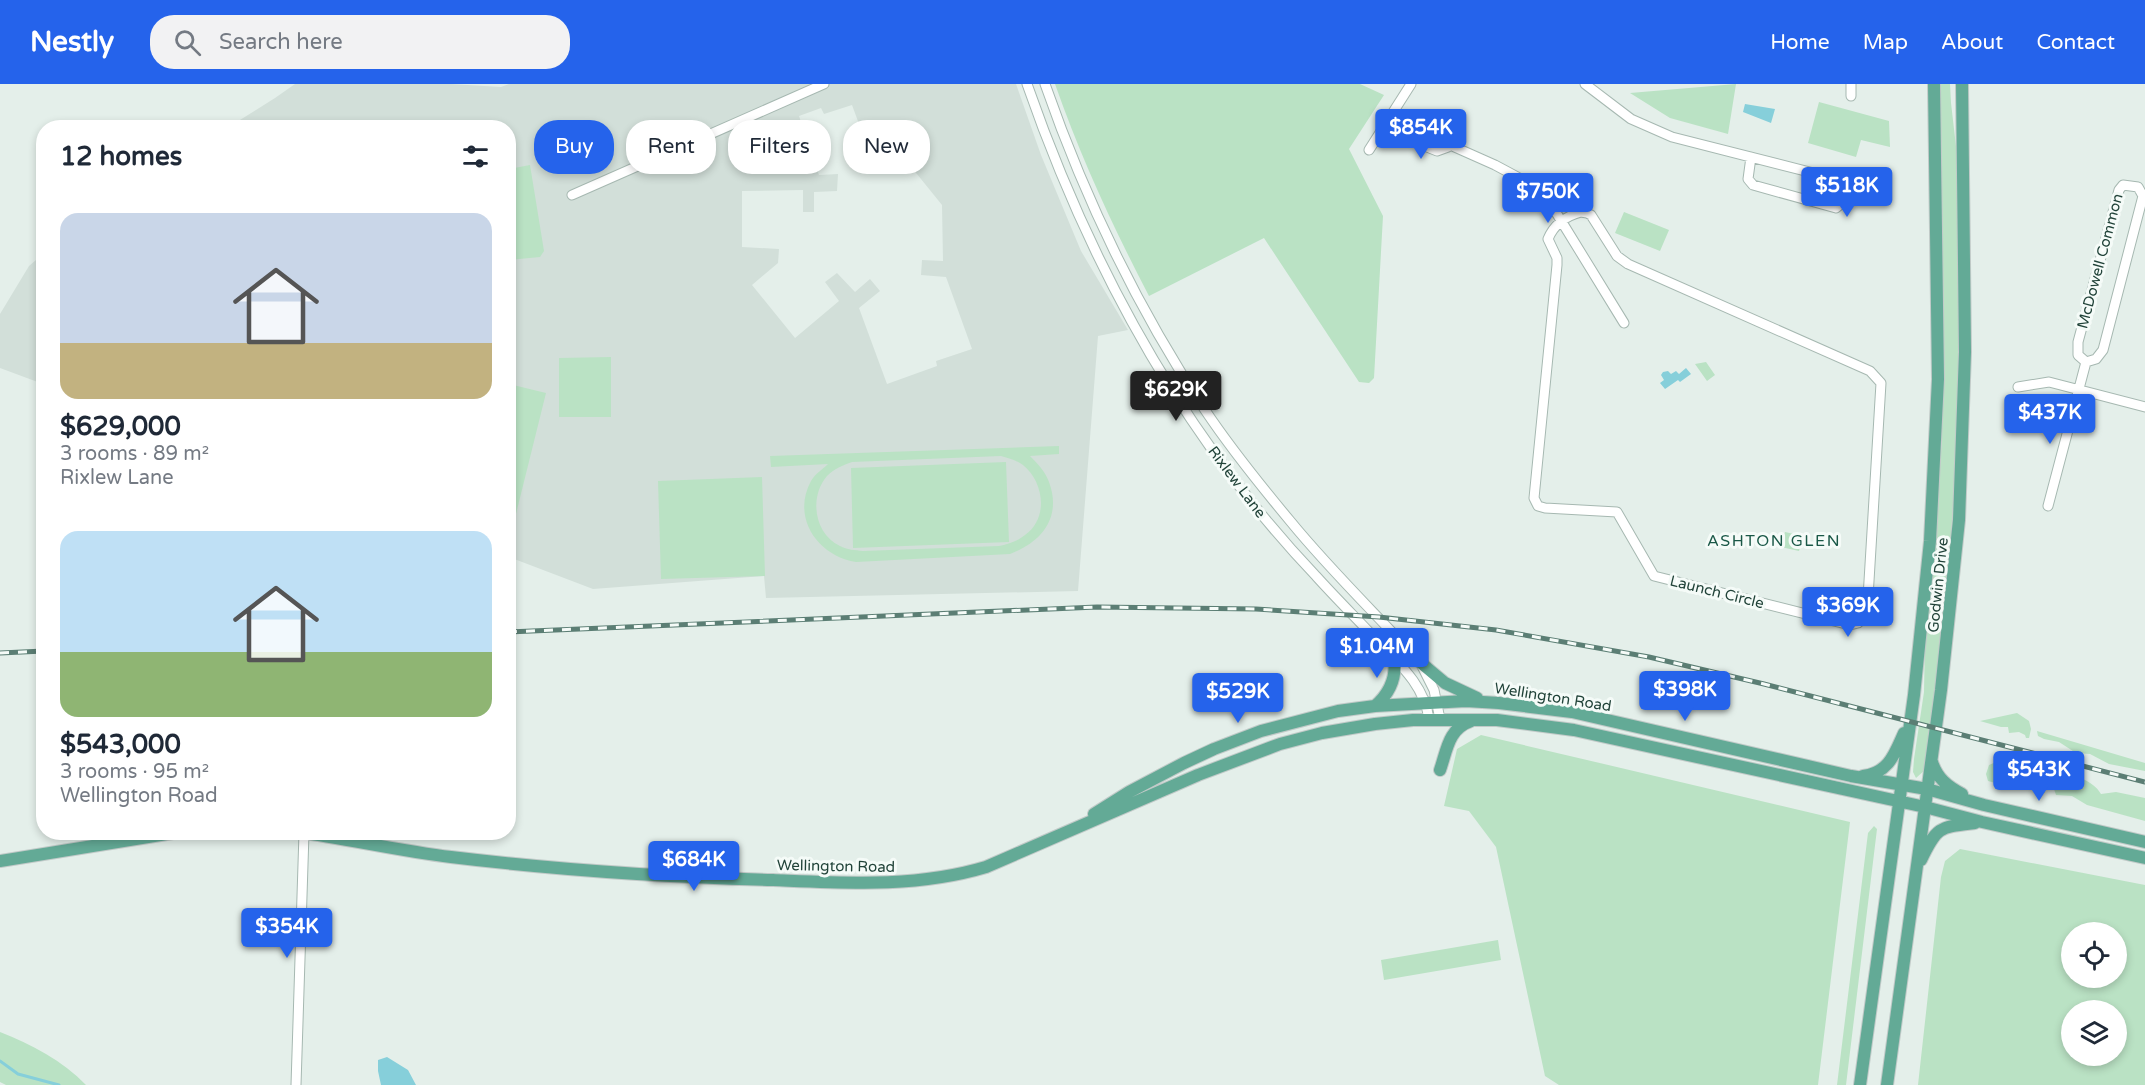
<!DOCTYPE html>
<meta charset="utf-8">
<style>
:root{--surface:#fff;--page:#f2f2f3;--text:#1f2937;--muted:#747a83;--accent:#2563eb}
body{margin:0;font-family:"Varela Round",sans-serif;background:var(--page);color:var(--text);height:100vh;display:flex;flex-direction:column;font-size:22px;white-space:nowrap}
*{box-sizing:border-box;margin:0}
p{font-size:20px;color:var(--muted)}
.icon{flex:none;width:33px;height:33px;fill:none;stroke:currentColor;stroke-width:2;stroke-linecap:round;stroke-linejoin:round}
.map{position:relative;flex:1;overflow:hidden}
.panel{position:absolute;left:36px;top:36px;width:480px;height:720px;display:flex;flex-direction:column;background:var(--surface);border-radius:24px;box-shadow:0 3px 9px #0003}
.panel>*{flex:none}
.hud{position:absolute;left:534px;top:36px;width:570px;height:54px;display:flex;gap:12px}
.fabs{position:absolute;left:2061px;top:838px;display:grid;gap:12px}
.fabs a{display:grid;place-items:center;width:66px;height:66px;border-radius:50%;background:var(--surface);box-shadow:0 3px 9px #0003;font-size:30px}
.price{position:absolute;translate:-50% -51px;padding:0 14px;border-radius:6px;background:var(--accent);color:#fff;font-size:20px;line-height:39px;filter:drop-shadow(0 2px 3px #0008)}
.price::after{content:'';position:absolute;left:50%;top:36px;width:18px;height:14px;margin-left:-9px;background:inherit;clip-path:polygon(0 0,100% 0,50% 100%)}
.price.on{background:#222;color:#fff}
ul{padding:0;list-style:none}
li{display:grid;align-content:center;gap:12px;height:318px;padding:0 24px}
li span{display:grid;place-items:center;height:186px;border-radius:18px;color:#555}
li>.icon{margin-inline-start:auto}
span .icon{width:108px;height:108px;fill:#fffc;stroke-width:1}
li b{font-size:26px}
h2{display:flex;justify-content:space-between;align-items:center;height:72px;padding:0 24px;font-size:26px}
.pill{padding:0 21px;border-radius:24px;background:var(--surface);box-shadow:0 3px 9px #0003;font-size:21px;line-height:54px}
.pill.on{background:var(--accent);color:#fff}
header{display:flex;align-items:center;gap:36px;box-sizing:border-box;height:84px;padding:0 30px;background:var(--accent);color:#fff}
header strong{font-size:28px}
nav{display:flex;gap:33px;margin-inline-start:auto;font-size:21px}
.search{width:420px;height:54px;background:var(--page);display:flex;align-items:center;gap:15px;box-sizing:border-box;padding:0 21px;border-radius:24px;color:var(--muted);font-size:22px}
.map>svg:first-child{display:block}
.built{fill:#d2dfd9;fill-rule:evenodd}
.green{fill:#bae2c4;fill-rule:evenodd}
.water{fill:#86cfda}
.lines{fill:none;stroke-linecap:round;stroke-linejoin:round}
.stream{stroke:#86cfda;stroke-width:3}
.minor-casing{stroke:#a6b8b1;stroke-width:11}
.major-casing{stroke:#c1cac8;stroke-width:14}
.minor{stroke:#fff;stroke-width:9}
.major{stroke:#63aa96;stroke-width:12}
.rail-casing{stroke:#5b7e74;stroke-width:5}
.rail{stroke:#f5fbf8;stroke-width:3;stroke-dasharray:9;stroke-linecap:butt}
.labels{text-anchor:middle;stroke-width:6;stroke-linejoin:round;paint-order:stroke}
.street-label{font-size:15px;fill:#214339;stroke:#f5fbf8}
.neighbourhood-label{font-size:16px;letter-spacing:1.5px;fill:#1a5847;stroke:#f5fbf8}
</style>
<header>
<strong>Nestly</strong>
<div class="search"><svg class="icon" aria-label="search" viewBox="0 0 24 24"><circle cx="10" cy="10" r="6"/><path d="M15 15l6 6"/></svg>Search here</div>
<nav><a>Home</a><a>Map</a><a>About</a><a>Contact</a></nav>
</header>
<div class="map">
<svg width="2145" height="1001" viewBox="0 0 2145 1001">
<rect width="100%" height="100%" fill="#e4efea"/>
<path class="built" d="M295 0H451L501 3 509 0H1016L1041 71 1081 167 1128 246 1098 252 1078 507 766 514 764 492 593 505 509 473 508 44H227L275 14ZM852 21 859 40 883 70 877 75 887 87 904 74 942 121 943 177 922 176 921 191 946 193 972 265 936 277 937 282 887 300 859 224 880 207 870 195 855 208 837 189 825 198 839 217 795 254 752 201 778 179 779 165 742 163V107L803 106V128H814V108L837 107 838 90 819 91 799 32 821 24 824 30Z
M43 170V300L0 284V230L29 182Z"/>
<path class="green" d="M1055 0H1360L1384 11 1349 65 1383 132 1374 294 1369 299 1359 298 1264 154 1149 212C1113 143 1081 74 1055 0Z
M1736 0 1728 50 1670 34 1630 9Z
M1940 0H1950L1951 19 1957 71 1960 207 1959 335 1945 538 1925 686 1916 694 1913 688 1914 675 1924 608 1925 556 1942 356Z
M1819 18 1889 37 1890 63 1861 56 1856 73 1808 59Z
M530 81 544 167 540 173 509 176V85Z
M1624 128 1669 146 1660 167 1615 149Z
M611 273V333H559V274Z
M1706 278 1715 291 1707 297 1695 280Z
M509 300 546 309 514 438 508 437Z
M1059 362V370L1030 372C1037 379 1045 387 1049 398 1062 433 1042 458 1010 470L856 478C818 472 791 434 811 397 815 390 823 385 828 380L771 383 770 372ZM1001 372C1008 374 1016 376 1023 381 1044 398 1049 434 1025 451 1018 457 1008 460 999 462L863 467C855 466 847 466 840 462 814 450 809 413 827 392 834 385 843 381 852 378Z
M1006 378 1009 458 853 464 851 384Z
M762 393 765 492 661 495 658 397Z
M1785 448 1803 452 1799 467 1781 463Z
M2017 629 2029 637 2031 645 2029 654H2026L2025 651 2019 648 2009 649 2008 643H2001L1980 637Z
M2037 647 2145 679V687L2109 680 2090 670 2076 669 2059 658 2044 655 2038 652Z
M1481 651 1850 738 1818 1001H1559L1545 992 1496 763 1469 727 1444 722 1457 665Z
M2008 673 2022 683 2040 688 2045 709 2032 704 2003 701 1988 697 1986 690 1989 681Z
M2058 689C2073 690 2093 696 2101 710L2116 708 2145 714V737L2087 721 2072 712 2056 711 2053 702Z
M1874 742 1877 745 1846 1001H1837L1868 749Z
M1960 765 2145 801V1001H1918L1941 793 1945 777ZM2072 849H2116V894H2072ZM2072 927H2116V972H2072Z
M1498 856 1501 876 1384 896 1381 876Z
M0 948C31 960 63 977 86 1001H6L0 998Z"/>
<path class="water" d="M1745 20 1775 25 1771 39 1743 28Z
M1686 284 1691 290 1680 298 1678 296 1665 305 1660 299 1664 296 1661 291 1663 288 1668 287 1671 290 1676 287 1679 290Z
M387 973 408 986 416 1001H381L378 987V976Z"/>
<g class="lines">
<path class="stream" d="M0 977 18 990 59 1001"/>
<g class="minor-casing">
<path id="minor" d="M1027 0C1090 181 1183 352 1316 492 1334 512 1353 531 1372 551 1396 577 1424 599 1429 635
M1045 0C1085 115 1138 225 1205 326 1231 365 1261 402 1291 438 1331 487 1377 531 1420 578L1434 606 1440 635
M1585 0 1631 35 1672 53 1837 95 1844 102 1842 119 1836 124 1753 101 1748 95 1751 73
M1851 0V12
M1389 35 1413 45 1420 53 1440 61H1450L1495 81 1523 96 1535 106 1557 130 1624 239
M1413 45C1427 42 1442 50 1450 61
M1414 47 1417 59 1437 67 1448 63
M1369 66 1411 0
M572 111 824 0
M1581 128 1587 129 1591 131 1617 172 1628 180 1870 287 1881 299 1867 530 1858 539 1850 541 1654 492 1617 428 1545 424 1538 422 1534 414 1557 181V174L1548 155C1554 140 1566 132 1581 128Z
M2018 303 2049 298 2145 323
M2048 422 2086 278 2078 271V258L2119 106 2123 101 2138 103 2143 112 2103 266 2096 275 2086 278
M296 1001 304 749"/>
</g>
<g class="major-casing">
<path id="major" d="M1420 578 1445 599 1477 614
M1375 622C1390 609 1397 593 1394 573
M1932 678C1937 694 1947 702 1962 710
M1440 686C1447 666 1448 645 1471 637
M1863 692C1889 689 1895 669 1904 649
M1094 730 1129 708 1184 679 1214 665 1261 647 1338 627 1375 622 1466 617 1499 619 1572 628 1851 692 1927 705 1984 721 2145 758
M298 748C349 755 400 767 451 773 558 786 666 793 773 796 845 799 916 804 986 783L1198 691 1280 660 1322 649 1375 640 1413 636H1497L1574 646 1925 723 1982 738 2145 774
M1921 776C1937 742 1940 743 1975 739
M0 777 179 748
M1860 1001 1914 611 1930 457 1938 295 1934 0
M1887 1001 1941 606 1959 436 1965 268 1962 0"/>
</g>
<use href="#minor" class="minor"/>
<use href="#major" class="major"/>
<g class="rail-casing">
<path id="rail" d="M508 548 1097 523 1256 525 1379 533 1496 546 1649 573 1764 600 2145 698
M0 569 44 567"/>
</g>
<use href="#rail" class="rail"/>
</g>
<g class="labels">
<g class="street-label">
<text transform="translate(2100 177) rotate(-75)" y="5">McDowell Common</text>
<text transform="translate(1237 398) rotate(53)" y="5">Rixlew Lane</text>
<text transform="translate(1938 501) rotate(-84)" y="5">Godwin Drive</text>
<text transform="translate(1717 508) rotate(14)" y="5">Launch Circle</text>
<text transform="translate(1553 613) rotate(9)" y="5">Wellington Road</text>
<text transform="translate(836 782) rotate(1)" y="5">Wellington Road</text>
</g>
<g class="neighbourhood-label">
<text x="1774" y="462">ASHTON GLEN</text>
</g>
</g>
</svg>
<div class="fabs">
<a><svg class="icon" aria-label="locate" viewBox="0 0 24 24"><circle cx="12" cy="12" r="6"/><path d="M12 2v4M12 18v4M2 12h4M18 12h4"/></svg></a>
<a><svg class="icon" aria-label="layers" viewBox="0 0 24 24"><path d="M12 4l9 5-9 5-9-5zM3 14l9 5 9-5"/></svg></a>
</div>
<b class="price" style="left:1421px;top:76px">$854K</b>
<b class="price" style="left:1847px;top:134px">$518K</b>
<b class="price" style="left:1548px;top:140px">$750K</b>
<b class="price on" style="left:1176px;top:338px">$629K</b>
<b class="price" style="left:2050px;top:361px">$437K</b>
<b class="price" style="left:1848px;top:554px">$369K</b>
<b class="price" style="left:1377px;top:595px">$1.04M</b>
<b class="price" style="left:1685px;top:638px">$398K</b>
<b class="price" style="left:1238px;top:640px">$529K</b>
<b class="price" style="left:2039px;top:718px">$543K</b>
<b class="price" style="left:694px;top:808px">$684K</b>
<b class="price" style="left:287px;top:875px">$354K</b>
<div class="hud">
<a class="pill on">Buy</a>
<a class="pill">Rent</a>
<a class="pill">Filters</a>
<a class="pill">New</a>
</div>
<section class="panel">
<h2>12 homes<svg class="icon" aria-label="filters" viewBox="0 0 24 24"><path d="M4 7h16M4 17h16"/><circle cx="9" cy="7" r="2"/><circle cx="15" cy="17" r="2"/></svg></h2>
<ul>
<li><span style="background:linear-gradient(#c9d6e8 70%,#c2b280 0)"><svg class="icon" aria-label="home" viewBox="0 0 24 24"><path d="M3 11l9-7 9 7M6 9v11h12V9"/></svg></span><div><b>$629,000</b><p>3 rooms · 89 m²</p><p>Rixlew Lane</p></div></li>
<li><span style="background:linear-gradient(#bfe0f5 65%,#8fb573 0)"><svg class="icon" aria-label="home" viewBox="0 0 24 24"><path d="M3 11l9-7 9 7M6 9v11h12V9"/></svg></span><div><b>$543,000</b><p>3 rooms · 95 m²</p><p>Wellington Road</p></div></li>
</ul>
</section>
</div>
